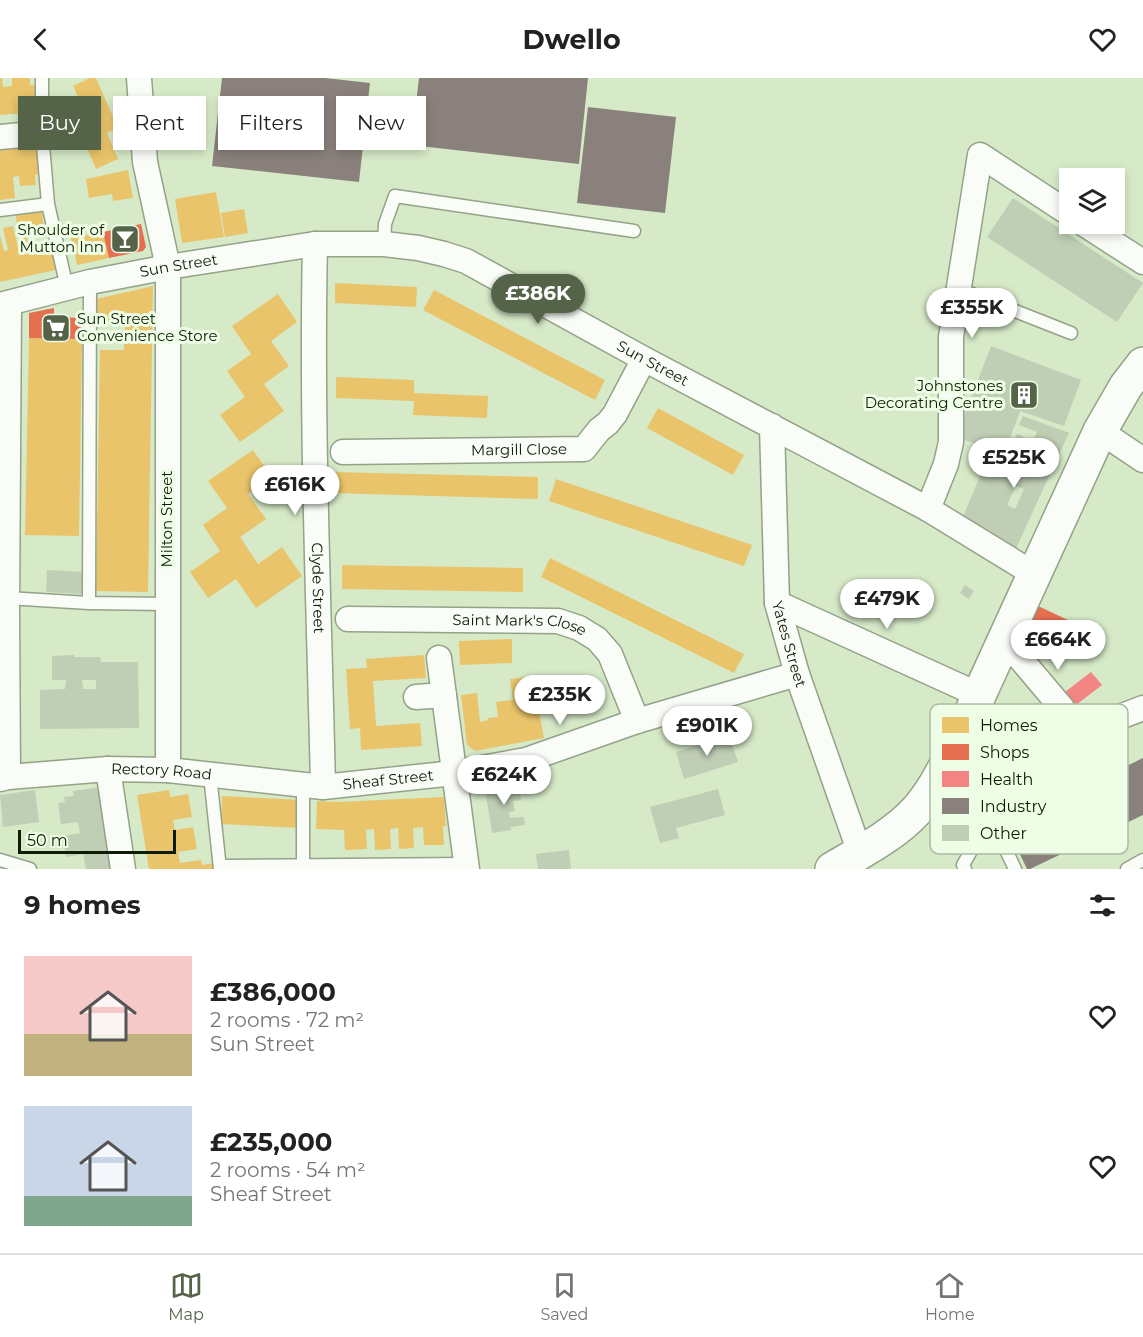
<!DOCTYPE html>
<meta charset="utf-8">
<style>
:root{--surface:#fff;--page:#f6f6f6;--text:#222;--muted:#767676;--line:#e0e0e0;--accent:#556449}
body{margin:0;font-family:Montserrat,sans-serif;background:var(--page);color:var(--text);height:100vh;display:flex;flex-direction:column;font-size:22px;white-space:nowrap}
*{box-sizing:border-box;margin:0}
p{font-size:20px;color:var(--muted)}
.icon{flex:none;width:33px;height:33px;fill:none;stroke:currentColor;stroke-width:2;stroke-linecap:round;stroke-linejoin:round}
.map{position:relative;height:791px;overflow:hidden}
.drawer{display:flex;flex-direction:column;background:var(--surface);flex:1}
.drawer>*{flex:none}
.hud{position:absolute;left:18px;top:18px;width:600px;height:54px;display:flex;gap:12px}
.tools{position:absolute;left:1059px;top:90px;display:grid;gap:12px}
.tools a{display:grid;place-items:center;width:66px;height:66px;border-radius:0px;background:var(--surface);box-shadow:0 3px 9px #0003;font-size:30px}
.scale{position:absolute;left:18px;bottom:15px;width:158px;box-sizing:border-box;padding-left:6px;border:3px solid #0f1c05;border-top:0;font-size:16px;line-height:21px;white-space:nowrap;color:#0f1c05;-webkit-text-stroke:4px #eefde5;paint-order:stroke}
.price{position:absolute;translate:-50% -51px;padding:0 14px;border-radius:21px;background:#fff;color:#222;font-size:20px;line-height:39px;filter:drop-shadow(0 2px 3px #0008)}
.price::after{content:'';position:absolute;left:50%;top:36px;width:18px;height:14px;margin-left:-9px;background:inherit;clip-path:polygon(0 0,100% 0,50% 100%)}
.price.selected{background:var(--accent);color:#fff}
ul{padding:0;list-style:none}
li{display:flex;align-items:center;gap:18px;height:150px;padding:0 24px}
li span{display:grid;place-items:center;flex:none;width:168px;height:120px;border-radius:0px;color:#555}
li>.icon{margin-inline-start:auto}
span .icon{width:72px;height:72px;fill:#fffc;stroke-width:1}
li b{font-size:26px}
h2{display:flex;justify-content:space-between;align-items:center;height:72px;padding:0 24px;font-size:26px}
.pill{padding:0 21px;border-radius:0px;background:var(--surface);box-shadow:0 3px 9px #0003;font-size:21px;line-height:54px}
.pill.selected{background:var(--accent);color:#fff}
header{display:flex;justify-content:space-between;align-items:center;height:78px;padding:0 24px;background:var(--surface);font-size:27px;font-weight:700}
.dock{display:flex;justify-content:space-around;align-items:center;height:84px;border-top:2px solid var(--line);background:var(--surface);font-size:16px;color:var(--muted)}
.dock a{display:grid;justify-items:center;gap:3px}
.dock .selected{color:var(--accent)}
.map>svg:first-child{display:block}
.homes{fill:#e9c46a}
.shops{fill:#e76f51}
.health{fill:#f28482}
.industry{fill:#8a817c}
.building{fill:#bfceb4;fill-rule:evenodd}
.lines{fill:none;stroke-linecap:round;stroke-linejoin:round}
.lane-casing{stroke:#93a288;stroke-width:15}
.street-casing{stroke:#93a288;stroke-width:27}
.primary-casing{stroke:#93a288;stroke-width:36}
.lane{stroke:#f9fcf7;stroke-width:12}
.street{stroke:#f9fcf7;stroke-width:24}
.primary{stroke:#f9fcf7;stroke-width:33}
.labels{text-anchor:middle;stroke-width:6;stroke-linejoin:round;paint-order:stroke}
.poi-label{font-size:15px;fill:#0f1c05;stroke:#eefde5;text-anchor:end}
.street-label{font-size:15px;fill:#0f1c05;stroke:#eefde5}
.key{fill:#eefde5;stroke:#abbaa2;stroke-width:1.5}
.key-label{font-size:16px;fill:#0f1c05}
</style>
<header><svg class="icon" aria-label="back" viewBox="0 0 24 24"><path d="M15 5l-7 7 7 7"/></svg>Dwello<svg class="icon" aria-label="heart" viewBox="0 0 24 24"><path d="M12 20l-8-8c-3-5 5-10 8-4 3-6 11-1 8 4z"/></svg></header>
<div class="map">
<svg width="1143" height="791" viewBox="0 0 1143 791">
<rect width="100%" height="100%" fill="#d6eac8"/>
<path class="homes" d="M0 0H2L3 9 12 8V0H30V7L40 6 39 34 0 37Z
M90 0H96L118 50 107 55 118 81 96 91 84 63 96 58 73 8Z
M36 67 39 96 35 97 36 107 20 108 19 98 13 99 15 120 0 122V71Z
M128 92 133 120 113 123 112 116 89 120 86 101Z
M216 114 224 159 182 165 175 121Z
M244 131 248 155 225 159 221 135Z
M42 134 44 150 17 152 16 137Z
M13 148 18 170 22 169 19 153 26 152 29 168 50 164 56 192 0 204V158L4 173 8 172 3 150Z
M103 154 109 180 77 187 71 160Z
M335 205 417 209 416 229 335 225Z
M153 208 148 514 96 513 100 272H124L125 246H96V221Z
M434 212 605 302 595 322 423 232Z
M278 216 297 244 271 263 289 288 264 306 284 333 240 364 220 337 245 319 227 293 251 276 232 248Z
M29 260 82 261 79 458 25 457Z
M336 299 414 302V315L488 318 487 340 413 337 414 323 336 320Z
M658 330 744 377 733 397 647 350Z
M253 372 272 399 248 416 266 441 240 459 258 486 282 469 302 498 256 530 236 501 208 520 190 494 220 473 203 447 227 430 208 403Z
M333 394 538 399V421L332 415Z
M556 401 752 467 744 488 549 423Z
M550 480 744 576 734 595 541 499Z
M342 487 523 490V514L342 511Z
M512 561V585L460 587 459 563Z
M424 577 426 600 373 603 376 648 420 645 422 668 361 672 360 650 350 651 346 591 367 590 366 581Z
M536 598 537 607 528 608 531 634 539 633 544 660 475 673 467 667 461 617 477 615 480 644 488 642V640L498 639 496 624 513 622 510 601Z
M169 712 170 719 188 716 192 739 173 742 175 752 193 749 197 771 178 774 180 785 201 782 202 787 215 785 216 791H149L137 717Z
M222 718 301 722 300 750 221 746Z
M444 719 446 748H443L444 767H424L423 749 413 750 414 770 399 771 398 750 390 751 391 771 375 772 374 751 366 752 367 771 345 772 344 752 316 751 317 723 338 724Z"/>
<path class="shops" d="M141 146 146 169 143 173 109 180 103 154Z
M54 230V239L83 240 82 261 29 260V235Z
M1038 528 1068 542 1060 558 1064 565 1041 581 1025 560 1024 554Z"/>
<path class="health" d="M1091 594 1102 607 1076 627 1065 614Z"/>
<path class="industry" d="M222 0H325L370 5 359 104 212 88Z
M419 0H588L579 86 411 67Z
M588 29 676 39 665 135 577 125Z
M1143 680V737L1030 791H1027L1006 747Z"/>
<path class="building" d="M1013 120 1143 205 1117 244 987 159Z
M991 268 1081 302 1064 348 1020 333 1004 376 956 359Z
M1023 338 1069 355 1013 477 960 446 986 384 1019 397 1030 370 1014 363 1017 356 1033 363 1037 354 1019 347ZM1016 408 1024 411 1015 431 1007 427Z
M47 492 85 494 84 516 46 514Z
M965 507 974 513 969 521 960 515Z
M74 577V579H100L101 584H138L139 650 40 651V612L65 611 66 602H52V578ZM82 602H96V611H83Z
M729 657 738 684 684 701 676 674Z
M526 705 528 716 520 717 521 722 513 723 515 733 509 734 510 740 524 739 525 747 511 749V752L492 755 485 710Z
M101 709 114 791H86L83 776 66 779 63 758 80 755 78 744 61 746 58 725 65 724 64 719 74 718 73 713Z
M718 711 725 737 676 750 679 760 660 765 650 729Z
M35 712 39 744 3 749 0 717Z
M569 772 571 791H538L536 776Z"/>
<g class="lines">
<g class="lane-casing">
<path id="lane" d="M48 126 67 210
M0 132 48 126 42 55V0
M384 166 385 146 395 118 634 153
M959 211 1071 255
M7 520 89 525 167 526
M89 525 90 204
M210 697 220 791
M974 705 1015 791
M0 782 30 791
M220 788 466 786
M303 791V707
M965 791 963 787 990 739
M1127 791 1143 782"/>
</g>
<g class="street-casing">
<g id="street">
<path d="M139 0 145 84 168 189V692"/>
<path d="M0 59 42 55"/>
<path d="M1084 146 1143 184"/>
<path id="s1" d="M315 166C311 347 319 528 323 709"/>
<path id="s2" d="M0 227 90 204 168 189 315 166H384L418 170 444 176 466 183 644 281 928 431 1034 496"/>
<path id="s3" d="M772 348 777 525 797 596 860 775"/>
<path d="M1100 353 1143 382"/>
<path id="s4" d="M343 374 584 371 599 352 608 345 615 336 644 281"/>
<path d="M928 431 946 386 951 364V259L980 77 1070 136"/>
<path d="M777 525 979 617"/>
<path id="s5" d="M348 541 558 543 579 550 597 561 610 576 637 643"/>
<path d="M1000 570 1019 579 1062 630 1075 656"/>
<path d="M439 580 467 791"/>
<path d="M416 619 444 617"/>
<path d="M108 691 123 791"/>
<path d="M8 699 7 532 9 225"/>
<path id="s6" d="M0 701 8 699 108 691 168 692 323 709 454 695 526 682 637 643 797 596"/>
<path d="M937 705H974L1039 670 1143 630"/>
</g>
</g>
<g class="primary-casing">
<path id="primary" d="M832 791C861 774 894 757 916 733 932 715 942 695 953 674L1100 353 1126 308 1143 286"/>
</g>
<use href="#lane" class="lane"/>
<use href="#street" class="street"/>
<use href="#primary" class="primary"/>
</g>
<defs>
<g id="bar-square" transform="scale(1.5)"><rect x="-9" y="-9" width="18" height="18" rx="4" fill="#556449" stroke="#eefde5"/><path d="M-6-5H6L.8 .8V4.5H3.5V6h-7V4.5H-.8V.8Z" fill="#fff"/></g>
<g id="supermarket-square" transform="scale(1.5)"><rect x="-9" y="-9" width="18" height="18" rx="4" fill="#556449" stroke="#eefde5"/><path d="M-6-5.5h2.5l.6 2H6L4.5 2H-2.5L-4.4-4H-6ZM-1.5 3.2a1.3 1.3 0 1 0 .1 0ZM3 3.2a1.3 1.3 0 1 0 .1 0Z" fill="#fff"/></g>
<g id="building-square" transform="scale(1.5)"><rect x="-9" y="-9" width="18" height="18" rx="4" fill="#556449" stroke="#eefde5"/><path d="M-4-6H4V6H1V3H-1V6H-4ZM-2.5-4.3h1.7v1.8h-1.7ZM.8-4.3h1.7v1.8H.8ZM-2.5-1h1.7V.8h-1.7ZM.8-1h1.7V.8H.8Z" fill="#fff"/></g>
</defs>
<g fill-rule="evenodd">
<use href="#bar-square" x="125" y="161"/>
<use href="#supermarket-square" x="56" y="250"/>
<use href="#building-square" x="1024" y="317"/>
</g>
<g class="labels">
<g class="poi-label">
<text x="104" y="157">Shoulder of<tspan x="104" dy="17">Mutton Inn</tspan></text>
<text x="77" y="246" text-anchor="start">Sun Street<tspan x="77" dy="17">Convenience Store</tspan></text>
<text x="1003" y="313">Johnstones<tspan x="1003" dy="17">Decorating Centre</tspan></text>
</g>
<g class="street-label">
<text dy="5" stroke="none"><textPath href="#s2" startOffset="183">Sun Street</textPath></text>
<text dy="5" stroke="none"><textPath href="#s2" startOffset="687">Sun Street</textPath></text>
<text dy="5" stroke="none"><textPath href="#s4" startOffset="176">Margill Close</textPath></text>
<text transform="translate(167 441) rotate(-90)" y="5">Milton Street</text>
<text dy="5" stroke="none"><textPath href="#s1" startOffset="344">Clyde Street</textPath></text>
<text dy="5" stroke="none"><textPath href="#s5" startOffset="172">Saint Mark's Close</textPath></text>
<text dy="5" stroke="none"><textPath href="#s3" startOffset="220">Yates Street</textPath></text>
<text dy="5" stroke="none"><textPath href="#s6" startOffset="162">Rectory Road</textPath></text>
<text dy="5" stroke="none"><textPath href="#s6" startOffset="390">Sheaf Street</textPath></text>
</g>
</g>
<rect x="930" y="626" width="198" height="150" rx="9" class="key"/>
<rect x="942" y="639" width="27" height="16" fill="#e9c46a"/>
<rect x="942" y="666" width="27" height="16" fill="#e76f51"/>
<rect x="942" y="693" width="27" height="16" fill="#f28482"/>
<rect x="942" y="720" width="27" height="16" fill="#8a817c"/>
<rect x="942" y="747" width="27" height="16" fill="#bfceb4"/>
<g class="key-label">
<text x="980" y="653">Homes</text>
<text x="980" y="680">Shops</text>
<text x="980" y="707">Health</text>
<text x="980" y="734">Industry</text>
<text x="980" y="761">Other</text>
</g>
</svg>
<div class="tools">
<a><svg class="icon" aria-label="layers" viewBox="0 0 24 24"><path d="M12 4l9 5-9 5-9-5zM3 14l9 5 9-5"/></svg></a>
</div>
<div class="scale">50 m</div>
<b class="price selected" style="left:538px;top:247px">£386K</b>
<b class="price" style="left:972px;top:261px">£355K</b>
<b class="price" style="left:1014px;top:411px">£525K</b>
<b class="price" style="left:295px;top:438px">£616K</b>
<b class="price" style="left:887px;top:552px">£479K</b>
<b class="price" style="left:1058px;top:593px">£664K</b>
<b class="price" style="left:560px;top:648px">£235K</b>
<b class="price" style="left:707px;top:679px">£901K</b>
<b class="price" style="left:504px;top:728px">£624K</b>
<div class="hud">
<a class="pill selected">Buy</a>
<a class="pill">Rent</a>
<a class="pill">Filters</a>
<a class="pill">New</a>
</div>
</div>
<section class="drawer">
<h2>9 homes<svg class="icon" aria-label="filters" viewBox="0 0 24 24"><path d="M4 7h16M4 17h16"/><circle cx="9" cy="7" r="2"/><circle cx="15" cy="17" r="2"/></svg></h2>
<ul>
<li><span style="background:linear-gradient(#f6c9c9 65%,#c2b280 0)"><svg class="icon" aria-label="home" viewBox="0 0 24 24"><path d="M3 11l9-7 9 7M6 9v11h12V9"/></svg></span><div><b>£386,000</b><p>2 rooms · 72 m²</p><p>Sun Street</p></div><svg class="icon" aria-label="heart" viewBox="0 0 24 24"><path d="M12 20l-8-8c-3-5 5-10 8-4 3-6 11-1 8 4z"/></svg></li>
<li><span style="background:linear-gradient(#c9d6e8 75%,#7fa58c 0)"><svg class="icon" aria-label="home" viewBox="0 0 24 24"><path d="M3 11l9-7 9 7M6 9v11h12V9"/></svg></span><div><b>£235,000</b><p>2 rooms · 54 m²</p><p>Sheaf Street</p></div><svg class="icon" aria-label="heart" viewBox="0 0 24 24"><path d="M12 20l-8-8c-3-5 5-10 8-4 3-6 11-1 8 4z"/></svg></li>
</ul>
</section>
<nav class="dock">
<a class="selected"><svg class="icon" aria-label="map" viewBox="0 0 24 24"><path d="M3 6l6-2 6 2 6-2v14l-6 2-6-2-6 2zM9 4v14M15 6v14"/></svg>Map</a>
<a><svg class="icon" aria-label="saved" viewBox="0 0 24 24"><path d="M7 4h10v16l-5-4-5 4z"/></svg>Saved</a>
<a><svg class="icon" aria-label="home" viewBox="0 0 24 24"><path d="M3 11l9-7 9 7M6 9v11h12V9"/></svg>Home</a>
</nav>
